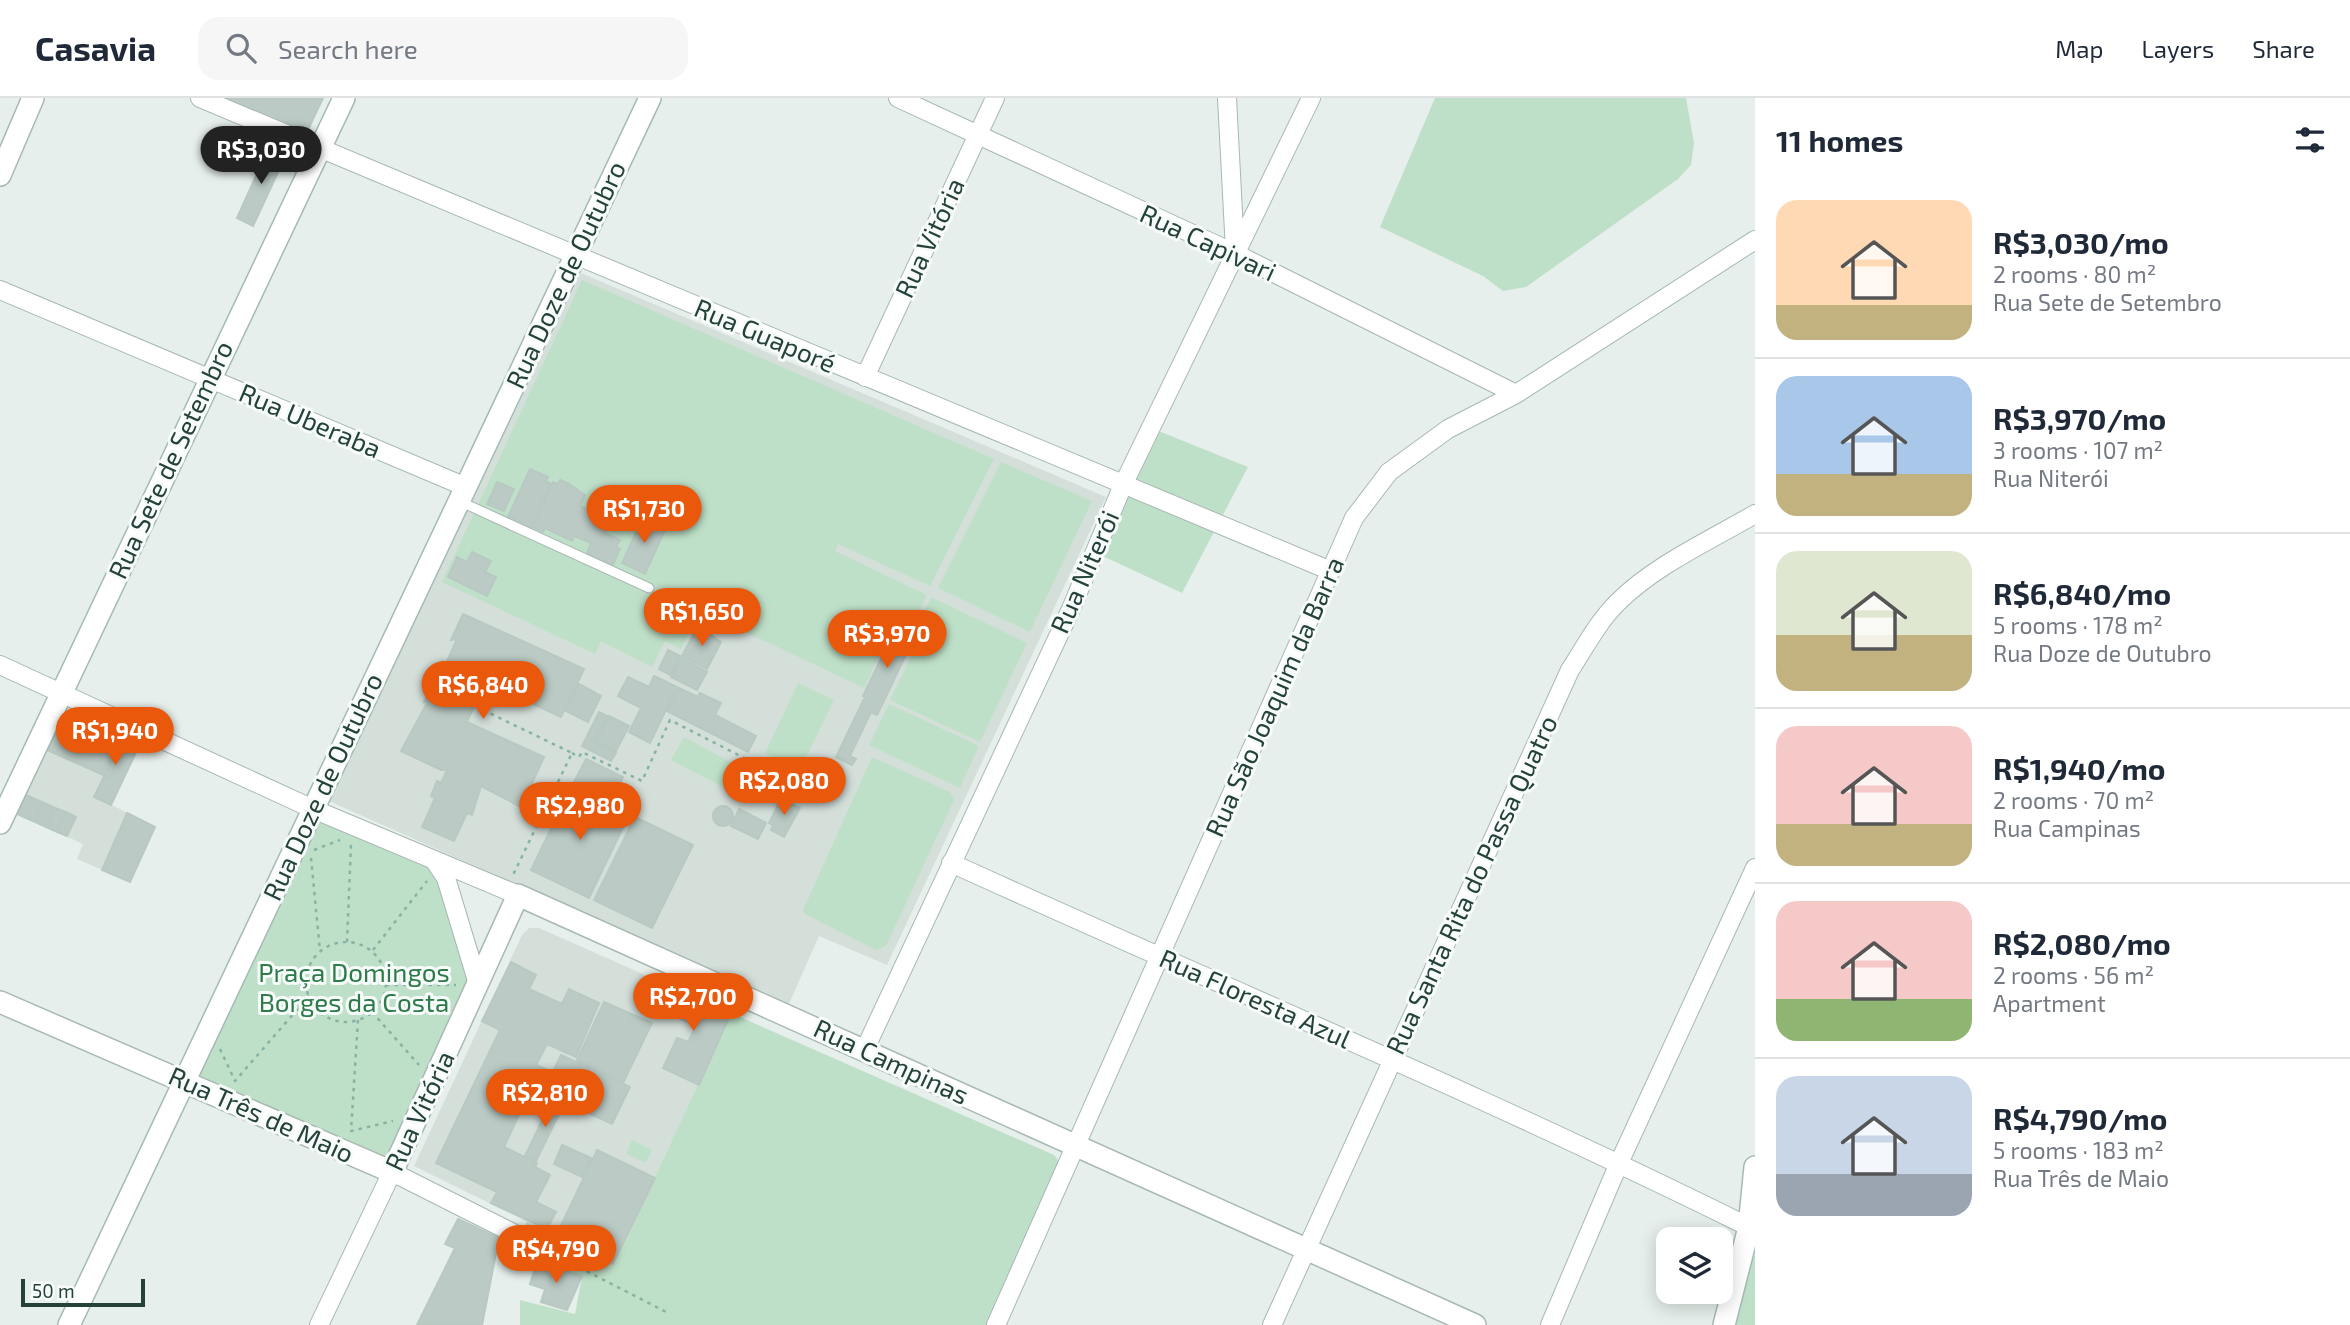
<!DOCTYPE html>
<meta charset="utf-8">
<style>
:root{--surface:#fff;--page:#f6f6f7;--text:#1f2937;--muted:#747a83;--line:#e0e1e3;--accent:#ea580c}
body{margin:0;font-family:"Exo 2",sans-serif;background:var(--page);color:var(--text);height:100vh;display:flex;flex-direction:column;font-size:26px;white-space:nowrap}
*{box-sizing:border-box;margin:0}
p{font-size:23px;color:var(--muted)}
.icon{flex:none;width:38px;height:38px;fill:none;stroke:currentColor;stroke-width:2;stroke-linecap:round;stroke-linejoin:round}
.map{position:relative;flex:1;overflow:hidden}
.side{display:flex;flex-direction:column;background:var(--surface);width:595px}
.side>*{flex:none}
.fabs{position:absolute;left:1656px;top:1129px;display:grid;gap:14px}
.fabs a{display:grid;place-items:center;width:77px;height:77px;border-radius:14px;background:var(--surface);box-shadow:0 4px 18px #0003;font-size:35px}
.scale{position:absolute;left:21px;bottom:18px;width:124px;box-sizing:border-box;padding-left:7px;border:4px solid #24423a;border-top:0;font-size:19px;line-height:24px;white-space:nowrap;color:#24423a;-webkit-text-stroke:5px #f7fbf9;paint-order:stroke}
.price{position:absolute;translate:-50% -60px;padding:0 16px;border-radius:24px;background:var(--accent);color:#fff;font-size:23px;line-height:46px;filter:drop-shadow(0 2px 4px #0008)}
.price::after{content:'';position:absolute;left:50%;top:42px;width:21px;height:16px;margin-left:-10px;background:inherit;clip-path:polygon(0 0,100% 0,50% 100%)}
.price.on{background:#222;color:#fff}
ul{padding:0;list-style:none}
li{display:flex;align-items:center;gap:21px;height:175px;padding:0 21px}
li+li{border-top:2px solid var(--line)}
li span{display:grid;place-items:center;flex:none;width:196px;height:140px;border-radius:21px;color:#555}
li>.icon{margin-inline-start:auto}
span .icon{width:84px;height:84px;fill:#fffc;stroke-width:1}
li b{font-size:30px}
h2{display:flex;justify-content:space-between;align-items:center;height:84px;padding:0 21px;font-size:30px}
header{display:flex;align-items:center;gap:42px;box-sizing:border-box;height:98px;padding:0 35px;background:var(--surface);border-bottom:2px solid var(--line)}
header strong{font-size:33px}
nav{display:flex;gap:38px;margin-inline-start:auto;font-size:24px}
.search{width:490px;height:63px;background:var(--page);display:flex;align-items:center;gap:18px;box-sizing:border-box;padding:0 24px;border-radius:21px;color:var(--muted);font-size:26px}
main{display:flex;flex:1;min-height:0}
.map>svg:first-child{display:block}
.built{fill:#d4dfda}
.green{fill:#bfe0c8}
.building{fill:#bbcac4;stroke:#b8c9c2;stroke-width:2}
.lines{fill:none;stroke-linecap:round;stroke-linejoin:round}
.service-casing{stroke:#a8b8b2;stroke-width:11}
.minor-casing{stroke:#a8b8b2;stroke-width:20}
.tertiary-casing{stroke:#a8b8b2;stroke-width:24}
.secondary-casing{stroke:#a4bbb3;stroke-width:24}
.path{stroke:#86b3a5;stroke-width:2.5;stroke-dasharray:3.5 5;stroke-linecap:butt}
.service{stroke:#fff;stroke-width:9}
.minor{stroke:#fff;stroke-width:18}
.tertiary{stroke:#fff;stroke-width:21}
.secondary{stroke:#fff;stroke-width:21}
.labels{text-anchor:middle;stroke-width:6;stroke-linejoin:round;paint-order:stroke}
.street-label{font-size:26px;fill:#24423a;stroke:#f7fbf9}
.park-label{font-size:26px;fill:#2d7a4b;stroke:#f7fbf9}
</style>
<header>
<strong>Casavia</strong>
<div class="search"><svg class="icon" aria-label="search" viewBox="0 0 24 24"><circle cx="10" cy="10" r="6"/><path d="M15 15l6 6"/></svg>Search here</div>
<nav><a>Map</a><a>Layers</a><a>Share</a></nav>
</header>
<main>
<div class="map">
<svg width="1755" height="1227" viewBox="0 0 1755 1227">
<rect width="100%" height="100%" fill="#e6efeb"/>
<path class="built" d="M581 175 1106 399 887 867 819 838 788 908 329 703Z
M65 613 139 648 112 707 155 729 130 784 77 761 83 746 17 716Z
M529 830H539L731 915 614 1167 414 1068 522 837Z"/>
<path class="green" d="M1435 0H1686L1694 45 1691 67 1678 81 1526 189 1503 193 1483 178 1380 129Z
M582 182 994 361 930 488 838 446 835 453 927 497 907 540 891 533 864 590 701 513 681 551 665 543 652 569 601 543 595 556 442 484Z
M1151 330 1248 369 1182 495 1092 453Z
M1001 364 1092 403 1030 534 938 490Z
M931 499 1027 545 980 644 890 602 917 546 910 542Z
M798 585 834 602 800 672 765 655Z
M889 606 979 648 960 690 869 647Z
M684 639 744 671 732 694 671 662Z
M872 659 950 694 954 702 886 848 876 852 805 816 803 812Z
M316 720 434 769 471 887 388 1062 196 984Z
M731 915 1054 1057 1062 1067 996 1227H520V1202L575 1216 582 1179 518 1147 517 1142 527 1124 614 1167Z
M632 1042 652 1052 646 1065 626 1056Z
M1755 1151V1227H1734Z"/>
<path class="building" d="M221 0H323L305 38Z
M269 49 286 57 253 128 237 120Z
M530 371 548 379 546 383 551 386 531 430 508 419Z
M560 382 568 385 566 390 569 386 585 397 580 408 611 422 605 435 620 442 616 449 620 451 613 467 587 455 591 445 574 438 572 443 545 430 543 434 532 429 553 384 558 386Z
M497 384 514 391 504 413 487 406Z
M644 417 662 425 660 429 665 432 645 476 622 465Z
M472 454 491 463 485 474 496 479 487 498 448 479 457 459 467 464Z
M463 516 584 571 561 619 485 584 467 624 544 659 521 709 481 688 472 717 467 715 454 743 422 729 435 700 431 698 437 683 441 685 447 672H441L401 653 428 603 424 604 442 564 444 570 457 541 451 542Z
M698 528 721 544 707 571 682 558Z
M892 537 911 546 882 607 863 598Z
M668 552 680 558 670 577 659 571Z
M681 560 707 574 697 592 671 579Z
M654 578 677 589 650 645 629 634 641 610 618 598 628 579 649 589Z
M579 586 601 598 588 624 566 613Z
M679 590 698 599 700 595 721 605 715 617 756 638 748 654 667 613Z
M864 601 881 609 877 617 871 614 850 658 856 661 852 667 836 659Z
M599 614 607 618 594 644 616 655 611 663 582 648Z
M609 618 629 628 616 653 596 643Z
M58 628 121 656 110 680 47 652Z
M112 635 139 648 111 707 94 699 111 664 99 659Z
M586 661 623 679 610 705 573 686Z
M571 689 629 717 589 800 531 772Z
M26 697 44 705 35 724 17 716Z
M781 701 800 710 784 739 771 732 773 727 769 725Z
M44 705 55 710 46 729 35 724Z
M713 718a10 10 0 1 1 20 0a10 10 0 1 1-20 0Z
M55 710 66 714 57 734 46 729Z
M739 711 766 725 758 741 731 728Z
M66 714 76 719 67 738 57 734Z
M127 715 155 729 130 784 102 772Z
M635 719 693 747 652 830 594 802Z
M511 864 536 877 529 891 562 906 569 891 599 905 576 959 547 946 536 967 552 974 544 992 533 987 504 1049 537 1065 535 1069 550 1077 536 1104 556 1114 547 1131 491 1105 497 1094 436 1065 500 932 482 923Z
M666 886 731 915 699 987 663 970 677 940 688 944 696 928 655 909Z
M604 904 652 925 623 985 577 962Z
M561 957 630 989 612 1026 543 994Z
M554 998 565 1004 536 1063 525 1058Z
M562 1047 591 1060 582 1079 554 1066Z
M597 1052 655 1080 613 1166 556 1138Z
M458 1121 499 1140 482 1227H417L455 1150 445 1146Z
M537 1164 582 1178 567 1212 541 1204 545 1191 530 1186Z"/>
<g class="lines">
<g class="service-casing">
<path id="service" d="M459 403 649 490"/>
</g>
<g class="minor-casing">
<path id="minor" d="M200 0 1331 473
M898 0 1236 156 1516 296
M1227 0 1235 153
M0 192 466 389
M865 279 995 0
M0 567 313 711 518 797
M434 762 446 780 478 886
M951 765C1217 886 1487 999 1749 1129
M865 951 1071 511 1123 387 1311 0
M319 1227 392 1074 519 1138
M996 1227 1354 420 1389 374 1448 331 1516 296 1755 142
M1272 1227 1570 572C1585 549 1598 524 1617 505 1655 467 1709 443 1755 416
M1550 1227 1619 1065 1755 770"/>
</g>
<g class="tertiary-casing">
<path id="tertiary" d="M0 77 33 0
M0 904 392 1074 518 797 1475 1227"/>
</g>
<g class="secondary-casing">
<path id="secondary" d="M0 725 344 0
M69 1227 650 0
M1724 1227 1749 1129 1755 1069"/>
</g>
<path class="path" d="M483 612 572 655 513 777
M572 655 579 659 582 654 642 683 670 622 756 666
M314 752 340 742
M311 760 320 853
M347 844 351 746
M306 884a40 40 0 1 1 80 0a40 40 0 1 1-80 0Z
M373 852 427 783
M386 887H456
M372 914 419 967
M358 922 351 1033 393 1023
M220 951 235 983 309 898
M534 1146 668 1215
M534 1155 532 1159 547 1164 546 1167"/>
<use href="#service" class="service"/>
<use href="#minor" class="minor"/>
<use href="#tertiary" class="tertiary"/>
<use href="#secondary" class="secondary"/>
</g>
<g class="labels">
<g class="street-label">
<text transform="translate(930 140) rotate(-65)" y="9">Rua Vitória</text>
<text transform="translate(1208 145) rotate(25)" y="9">Rua Capivari</text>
<text transform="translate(566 177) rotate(-65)" y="9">Rua Doze de Outubro</text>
<text transform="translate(765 238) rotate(23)" y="9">Rua Guaporé</text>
<text transform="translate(310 323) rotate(23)" y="9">Rua Uberaba</text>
<text transform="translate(171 362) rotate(-65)" y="9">Rua Sete de Setembro</text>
<text transform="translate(1085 474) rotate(-66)" y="9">Rua Niterói</text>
<text transform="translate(1275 599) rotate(-66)" y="9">Rua São Joaquim da Barra</text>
<text transform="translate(323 689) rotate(-65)" y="9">Rua Doze de Outubro</text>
<text transform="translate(1472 787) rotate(-65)" y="9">Rua Santa Rita do Passa Quatro</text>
<text transform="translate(1255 901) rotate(24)" y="9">Rua Floresta Azul</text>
<text transform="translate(891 964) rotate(25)" y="9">Rua Campinas</text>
<text transform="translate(420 1013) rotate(-65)" y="9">Rua Vitória</text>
<text transform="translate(261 1017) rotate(24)" y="9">Rua Três de Maio</text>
</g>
<g class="park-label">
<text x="354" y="884">Praça Domingos<tspan x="354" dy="30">Borges da Costa</tspan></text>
</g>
</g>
</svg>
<div class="fabs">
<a><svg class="icon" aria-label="layers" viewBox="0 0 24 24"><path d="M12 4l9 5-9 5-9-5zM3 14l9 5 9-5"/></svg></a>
</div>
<div class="scale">50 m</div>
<b class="price on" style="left:261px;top:88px">R$3,030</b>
<b class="price" style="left:644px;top:447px">R$1,730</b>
<b class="price" style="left:702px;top:550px">R$1,650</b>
<b class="price" style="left:887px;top:572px">R$3,970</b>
<b class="price" style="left:483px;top:623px">R$6,840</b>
<b class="price" style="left:115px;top:669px">R$1,940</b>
<b class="price" style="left:784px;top:719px">R$2,080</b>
<b class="price" style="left:580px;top:744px">R$2,980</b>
<b class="price" style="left:693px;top:935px">R$2,700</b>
<b class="price" style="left:545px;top:1031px">R$2,810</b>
<b class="price" style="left:556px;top:1187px">R$4,790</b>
</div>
<section class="side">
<h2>11 homes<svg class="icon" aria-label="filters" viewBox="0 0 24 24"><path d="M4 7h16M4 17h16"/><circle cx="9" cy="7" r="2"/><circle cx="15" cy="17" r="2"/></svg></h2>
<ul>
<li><span style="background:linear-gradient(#ffd9b3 75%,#c2b280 0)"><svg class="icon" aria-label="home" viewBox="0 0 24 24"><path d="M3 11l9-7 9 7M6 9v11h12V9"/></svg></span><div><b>R$3,030/mo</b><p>2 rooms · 80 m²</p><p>Rua Sete de Setembro</p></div></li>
<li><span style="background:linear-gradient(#a9c7e8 70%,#c2b280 0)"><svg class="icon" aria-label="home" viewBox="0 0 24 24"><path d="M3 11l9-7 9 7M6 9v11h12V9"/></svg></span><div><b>R$3,970/mo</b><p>3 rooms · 107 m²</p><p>Rua Niterói</p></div></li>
<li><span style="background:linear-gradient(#dfe7d0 60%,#c2b280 0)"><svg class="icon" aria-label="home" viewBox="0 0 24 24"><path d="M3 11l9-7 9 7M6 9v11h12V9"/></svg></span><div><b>R$6,840/mo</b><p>5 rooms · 178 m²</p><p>Rua Doze de Outubro</p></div></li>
<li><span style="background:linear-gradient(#f6c9c9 70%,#c2b280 0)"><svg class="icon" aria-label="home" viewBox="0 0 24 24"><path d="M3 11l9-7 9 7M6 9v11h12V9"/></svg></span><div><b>R$1,940/mo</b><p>2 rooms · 70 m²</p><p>Rua Campinas</p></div></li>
<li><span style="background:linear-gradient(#f6c9c9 70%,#8fb573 0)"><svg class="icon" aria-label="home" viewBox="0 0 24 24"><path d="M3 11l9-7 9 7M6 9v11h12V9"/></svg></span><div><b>R$2,080/mo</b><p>2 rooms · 56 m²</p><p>Apartment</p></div></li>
<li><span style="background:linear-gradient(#c9d6e8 70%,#9aa5b1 0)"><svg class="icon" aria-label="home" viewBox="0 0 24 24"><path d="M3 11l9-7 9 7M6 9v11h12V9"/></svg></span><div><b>R$4,790/mo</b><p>5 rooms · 183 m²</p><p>Rua Três de Maio</p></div></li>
</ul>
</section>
</main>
